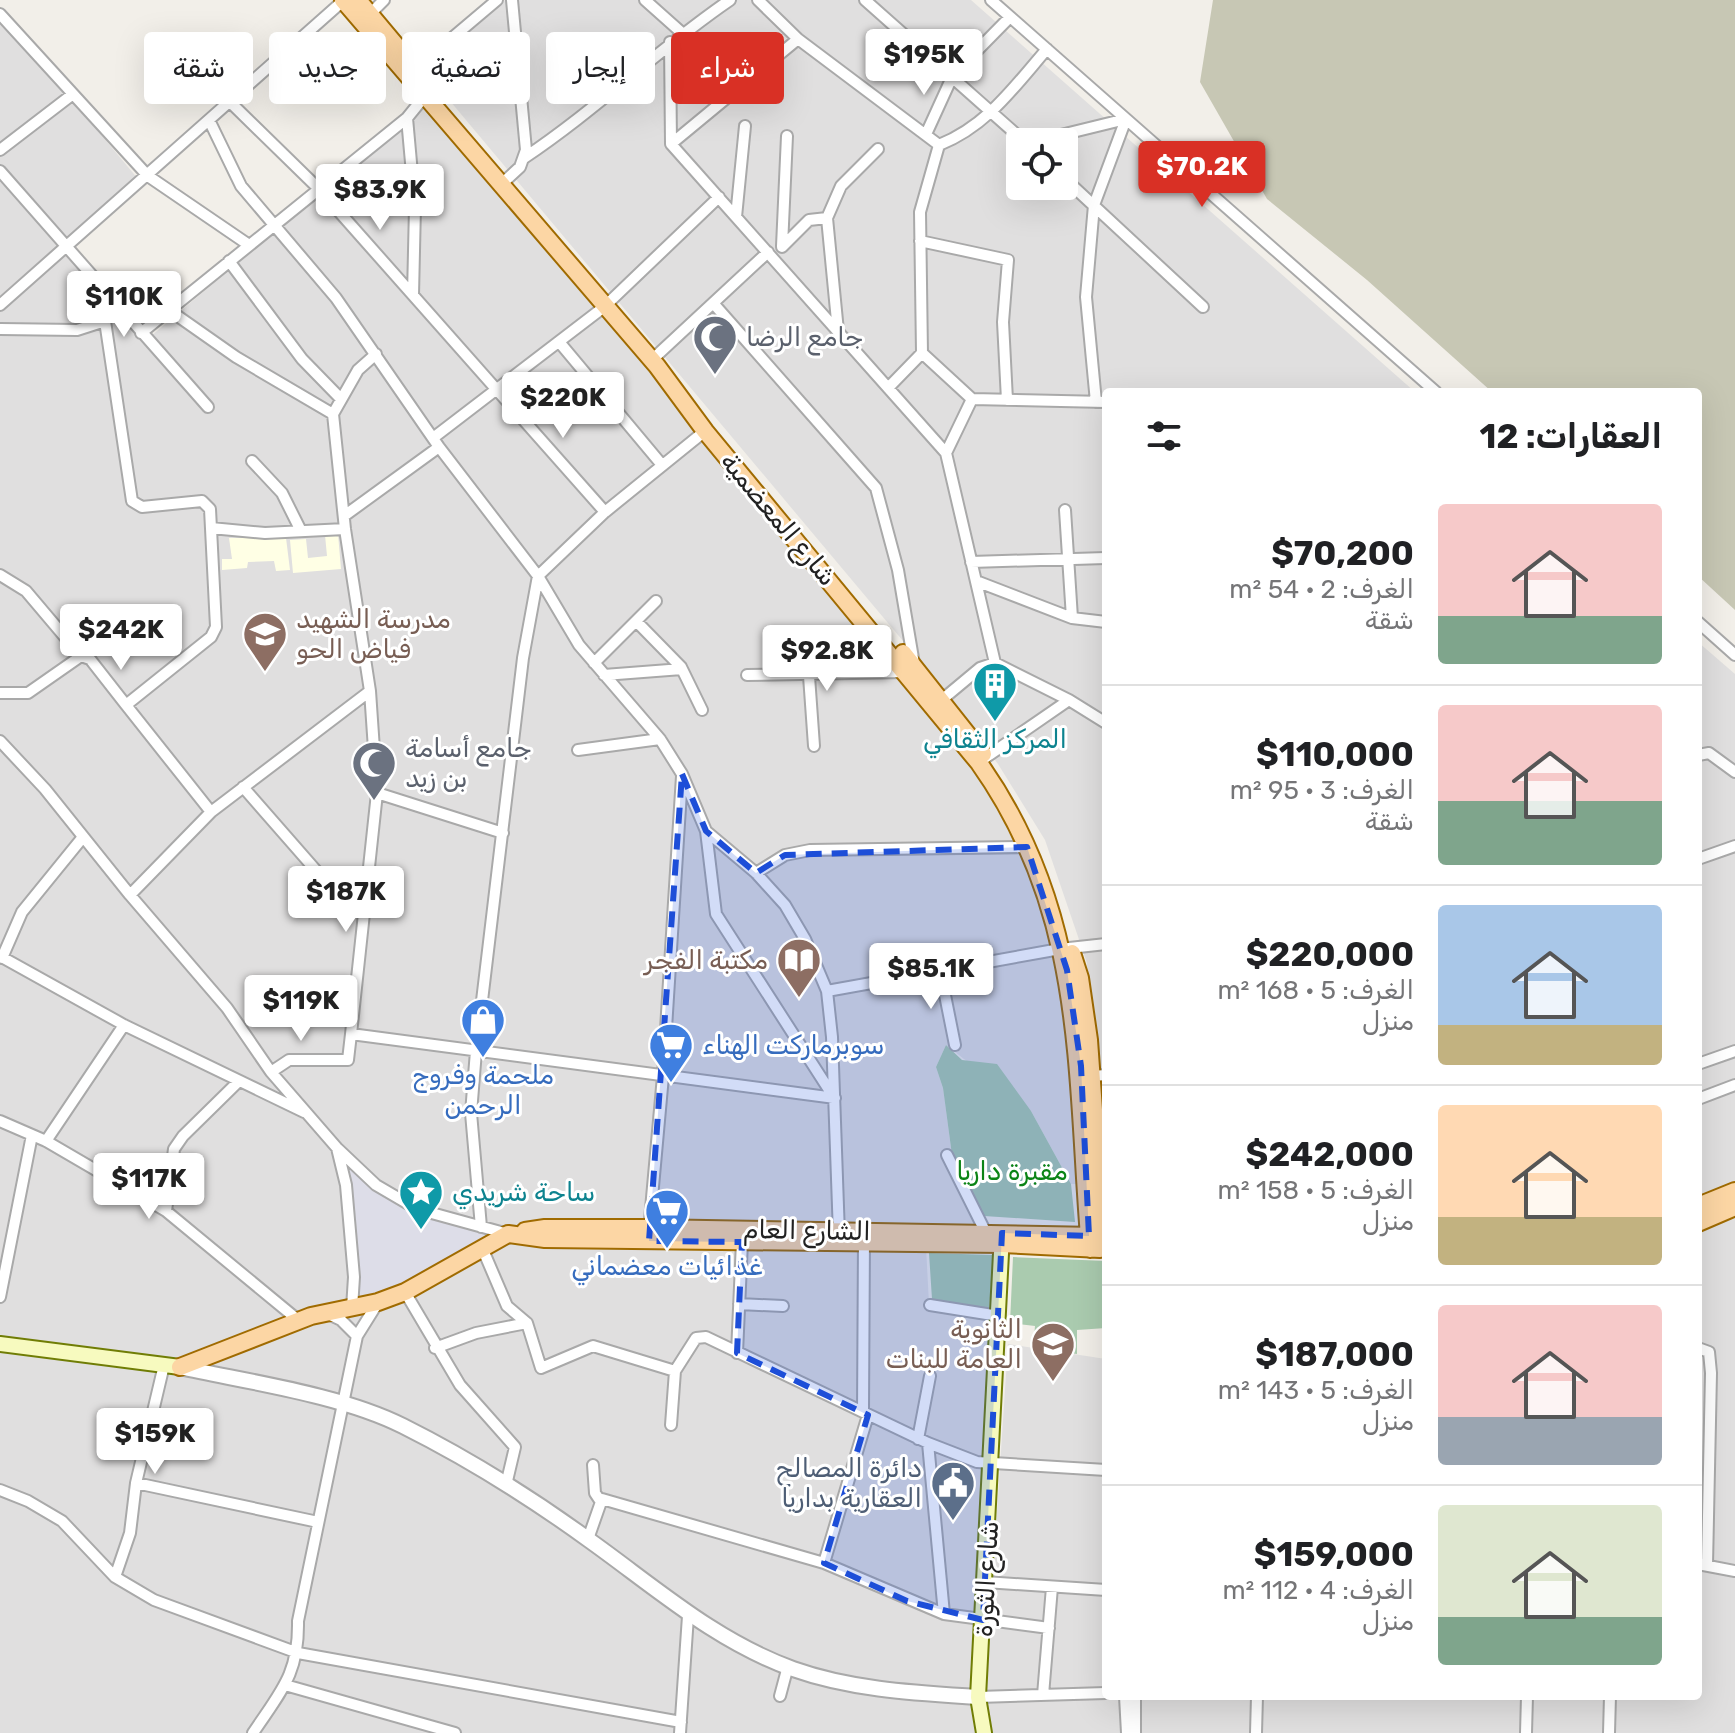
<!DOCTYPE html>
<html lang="ar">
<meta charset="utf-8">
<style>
:root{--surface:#fff;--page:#f2f2f2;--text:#202124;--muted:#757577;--line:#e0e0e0;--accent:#d93025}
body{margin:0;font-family:Rubik,"Noto Sans Arabic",sans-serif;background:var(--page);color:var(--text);direction:rtl;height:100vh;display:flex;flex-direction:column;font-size:30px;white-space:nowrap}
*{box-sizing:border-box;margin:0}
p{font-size:26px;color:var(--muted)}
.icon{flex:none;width:44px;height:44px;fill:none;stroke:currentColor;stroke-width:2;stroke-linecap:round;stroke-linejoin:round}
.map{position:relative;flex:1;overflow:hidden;direction:ltr}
.details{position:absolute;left:1102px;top:388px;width:600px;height:1312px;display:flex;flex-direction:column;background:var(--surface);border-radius:8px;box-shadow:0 8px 32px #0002;direction:rtl}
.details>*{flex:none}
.top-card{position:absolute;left:24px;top:32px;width:760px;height:72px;direction:rtl;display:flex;gap:16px}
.fabs{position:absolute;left:1006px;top:128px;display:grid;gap:16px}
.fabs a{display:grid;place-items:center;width:72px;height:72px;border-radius:8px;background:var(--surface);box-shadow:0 8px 32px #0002;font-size:40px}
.price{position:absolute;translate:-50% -68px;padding:0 18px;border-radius:8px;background:#fff;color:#222;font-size:26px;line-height:52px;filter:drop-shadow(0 2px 4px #0008)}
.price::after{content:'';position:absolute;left:50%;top:48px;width:24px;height:18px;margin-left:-12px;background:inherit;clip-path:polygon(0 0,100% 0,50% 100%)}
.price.selected{background:var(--accent);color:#fff}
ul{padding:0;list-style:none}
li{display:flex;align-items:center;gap:24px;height:200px;padding:0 40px}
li+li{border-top:2px solid var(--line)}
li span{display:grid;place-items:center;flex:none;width:224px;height:160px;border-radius:8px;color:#555}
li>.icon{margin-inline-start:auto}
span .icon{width:96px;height:96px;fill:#fffc;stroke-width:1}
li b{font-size:34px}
h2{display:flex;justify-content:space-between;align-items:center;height:96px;padding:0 40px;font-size:34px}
.chip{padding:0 28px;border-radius:8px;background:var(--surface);box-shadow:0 8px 32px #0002;font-size:28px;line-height:72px}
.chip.selected{background:var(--accent);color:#fff}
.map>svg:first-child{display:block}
.residential{fill:#e0dfdf;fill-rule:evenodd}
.education{fill:#ffffe5}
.construction{fill:#c7c7b4}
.cemetery{fill:#aacbaf}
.plaza{fill:#dddde8}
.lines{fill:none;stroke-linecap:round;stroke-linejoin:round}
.minor-casing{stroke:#a9a9a9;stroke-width:14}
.tertiary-casing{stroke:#a9a9a9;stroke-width:18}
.secondary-casing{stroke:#707d05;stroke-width:18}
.primary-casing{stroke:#a06b00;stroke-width:20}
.minor{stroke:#fff;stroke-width:10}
.tertiary{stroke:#fff;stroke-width:14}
.secondary{stroke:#f7fabf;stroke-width:14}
.primary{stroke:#fcd6a4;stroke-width:16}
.marked{fill:#1d4ed8;fill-opacity:0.2;stroke:#1d4ed8;stroke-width:6;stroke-dasharray:16 10;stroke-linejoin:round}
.labels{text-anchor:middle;stroke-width:6;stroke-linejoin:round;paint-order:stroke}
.worship-label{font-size:26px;fill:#5b616d;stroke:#fff;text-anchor:start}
.street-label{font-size:26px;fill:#222;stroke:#fff}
.education-label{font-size:26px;fill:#785e54;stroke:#fff;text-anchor:end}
.culture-label{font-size:26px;fill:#0d838f;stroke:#fff}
.shop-label{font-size:26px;fill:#366cbe;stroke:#fff}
.park-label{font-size:26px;fill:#0c8416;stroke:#fff}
.service-label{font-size:26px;fill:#4e5e75;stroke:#fff;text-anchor:end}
</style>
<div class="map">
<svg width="1735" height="1733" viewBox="0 0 1735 1733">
<rect width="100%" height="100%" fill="#f2efe9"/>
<path class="residential" d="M505 0H971L1415 392H1106V1233L1087 963 1045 840 998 764 919 660 424 70ZM1020 142H1064V186H1020Z
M0 20 48 71 138 179 60 249 144 342 431 99 943 716 1030 850 1060 964 1081 1184H1071L1031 1111 946 1045 936 1067 943 1088 952 1155 986 1227H925L929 1304 995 1317 989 1452 969 1694 975 1733H0Z
M1698 642 1735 674V1186L1698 1203Z
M1735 1211V1733H991L985 1696 1008 1344 1106 1359V1696H1698V1228Z"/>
<path class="education" d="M338 534 341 569 293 573 290 540 306 539 308 558 327 556 325 535Z
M229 538H286L290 570 276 571 274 561 248 562 247 568 222 570V559H232Z"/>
<path class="construction" d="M1213 0H1735V610L1698 576V392H1492L1367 280 1267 199 1200 82Z"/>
<path class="cemetery" d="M946 1045 962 1060 997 1064 1031 1111 1071 1184 1075 1222 984 1216 952 1155 943 1088 936 1067Z
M929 1253 993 1255 989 1312 932 1299Z
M1013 1257 1106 1261V1328L1077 1330V1354L1033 1348 1035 1326 1010 1323Z"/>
<path class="plaza" d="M337 1148 376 1185 417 1209 508 1234 483 1250 352 1308 354 1277Z"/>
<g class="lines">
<g class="minor-casing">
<path id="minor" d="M645 0 682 33
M758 0 798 39 939 145
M865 0 1025 142
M991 0 1436 392
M0 14 148 176 249 245
M370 14 384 0
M670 42 671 144 946 453
M407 76 497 0
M231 103 319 189 605 512
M407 118 415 207 413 295
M210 122 241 186 336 298 439 447 538 576 579 645 660 739 682 774 706 831 756 873 785 905 805 939 827 991 832 1037 839 1235
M927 132 953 75 1010 17
M1032 142 1126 119
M671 144 798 39
M0 150 73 94
M524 158C596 110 658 49 730 0
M0 171 208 407
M1064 178 1203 307
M507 179 520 167 526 150 512 0
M736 217 745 126
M920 241 1008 260 1003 322 1007 400
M782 246 787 136
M782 247 809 220 827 218
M229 261 302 359 341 399
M713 303 876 488 898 570 914 664
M0 305 344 0
M169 310 236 357 333 414
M0 329 77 330 105 321 132 501 142 507 202 501 210 509 216 627 211 637 126 705 211 812 130 895
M838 331 827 218 841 186 878 149
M141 333 407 118 424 97
M560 343 662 465
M922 353 920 212 939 145C987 126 1014 87 1047 49
M376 354 358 370 333 414 345 529 370 691 377 793 351 1034 835 1098
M655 357 768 252
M888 388 922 353 972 399 1106 402
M972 399 946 453 995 663
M1096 402 1086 297 1094 205 1126 119
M433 438 604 307 719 197
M252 461 282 493 301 531
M1065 510 1072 618
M344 516 439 447
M211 528 265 533 345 529
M971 562 1106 558
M0 575 26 591 81 656
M976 581 1072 618 1106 622
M636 621 681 667 702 710
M1698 622 1735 655
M594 663 656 601
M604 675 682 669
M747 675 905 672
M809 676 814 746
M0 693H28L81 656 90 659 126 705
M938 703 980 668 995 663 1069 700 1106 723
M0 741 45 789 130 895 227 1008 271 1072 337 1148 346 1185 354 1277 352 1308
M578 750 660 739
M1698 755 1709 753 1735 772
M982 760 1069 700
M243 787 348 907 366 911
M377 793 503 833
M211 812 370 691
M706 831 716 914 833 1096
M1698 859 1735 846
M756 873 785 855 810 850 1027 847
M0 956 124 1025 304 1112
M2 958 22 912 83 837
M940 970 955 1045
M827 991 1060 949 1106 944
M1698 1064 1735 1051
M271 1072 289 1060H348L351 1034
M1092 1076 1106 1075
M1698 1099 1735 1085
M0 1121 46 1141 166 1211 298 1320
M46 1141 124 1025
M338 1149 376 1185 417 1209 508 1234
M947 1155 986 1233
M166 1211 174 1149 183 1136 239 1081
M481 1227 471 1113 476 1051 523 658 538 576 605 512 705 431
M649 1231 663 1076 682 776
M483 1250 507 1306 527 1323
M405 1292 460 1385 515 1447 506 1485
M0 1297 32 1135
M739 1304 783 1306
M930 1305 999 1316
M357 1336 377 1304
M435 1348 476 1333 527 1323 541 1368 593 1346 675 1371 696 1338 706 1337 928 1443 977 1462 1106 1470
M1698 1348 1709 1352 1711 1373 1707 1565
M737 1353 742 1242
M863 1412 864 1238
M671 1425 675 1371
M918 1439 930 1376
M928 1443 944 1614
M593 1465 595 1493 601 1502
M136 1483 318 1522
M0 1490 28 1501 62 1521 115 1577 154 1600 298 1653 681 1722
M588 1539 602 1499 824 1563 944 1614 1049 1628
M824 1563 868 1415
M1698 1564 1735 1571
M115 1577 130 1533 136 1483 164 1365
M985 1582 1106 1590
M285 1685 455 1733
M1043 1695 1052 1587
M780 1696 788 1666
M1125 1696 1127 1733
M1135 1696V1733
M978 1697 1106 1693
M253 1733C281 1691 299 1674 298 1621L357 1336 341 1320 326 1313
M680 1733 688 1616
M1256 1733 1257 1696
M1526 1733 1527 1696
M1609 1733 1610 1696"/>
</g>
<g class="tertiary-casing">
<path id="tertiary" d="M180 1367C248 1382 342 1395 403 1426 467 1458 531 1498 589 1540 655 1587 715 1641 793 1669 852 1690 917 1693 978 1697"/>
</g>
<g class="secondary-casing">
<path id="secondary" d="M0 1344 180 1367
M984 1733 978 1697 1002 1234"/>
</g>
<g class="primary-casing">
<path id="primary" d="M343 0 657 366 705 431 979 763C1087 915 1075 1073 1090 1249
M358 0 404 55
M903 653 983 754
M1072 953 1080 978 1089 1040 1104 1249
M1698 1206 1735 1191
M1698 1223 1735 1207
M525 1231 545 1228H649L1097 1236
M180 1367 311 1316 378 1302 405 1292 508 1234 545 1239 1002 1244 1100 1249"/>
</g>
<use href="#minor" class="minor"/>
<use href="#tertiary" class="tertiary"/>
<use href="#secondary" class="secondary"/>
<use href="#primary" class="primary"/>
</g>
<path class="marked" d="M682 774 706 831 756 873 785 855 1027 847 1067 970 1081 1066 1089 1236 1002 1233 983 1620 907 1601 824 1563 868 1415 737 1353 742 1242 649 1241Z"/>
<defs>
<g id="mosque-pin" transform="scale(2.3)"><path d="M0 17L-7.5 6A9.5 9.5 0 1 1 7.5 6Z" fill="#6b7280" stroke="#fff"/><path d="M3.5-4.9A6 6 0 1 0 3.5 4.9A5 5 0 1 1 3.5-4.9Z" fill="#fff"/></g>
<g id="school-pin" transform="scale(2.3)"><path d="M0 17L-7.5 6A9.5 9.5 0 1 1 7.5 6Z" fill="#8d6e63" stroke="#fff"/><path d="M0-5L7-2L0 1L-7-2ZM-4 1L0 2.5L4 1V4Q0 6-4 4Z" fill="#fff"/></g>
<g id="building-pin" transform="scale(2.3)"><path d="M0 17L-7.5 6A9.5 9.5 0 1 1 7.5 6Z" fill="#0f9aa8" stroke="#fff"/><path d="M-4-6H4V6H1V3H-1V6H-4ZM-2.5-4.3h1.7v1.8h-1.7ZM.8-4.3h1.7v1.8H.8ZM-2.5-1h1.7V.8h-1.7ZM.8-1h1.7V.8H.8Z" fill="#fff"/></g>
<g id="library-pin" transform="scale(2.3)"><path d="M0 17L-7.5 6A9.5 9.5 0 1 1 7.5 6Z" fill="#8d6e63" stroke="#fff"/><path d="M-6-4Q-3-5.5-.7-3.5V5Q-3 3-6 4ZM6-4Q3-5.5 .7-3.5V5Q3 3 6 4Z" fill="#fff"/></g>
<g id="shop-pin" transform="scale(2.3)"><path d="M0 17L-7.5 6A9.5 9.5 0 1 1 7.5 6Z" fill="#3f7fe0" stroke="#fff"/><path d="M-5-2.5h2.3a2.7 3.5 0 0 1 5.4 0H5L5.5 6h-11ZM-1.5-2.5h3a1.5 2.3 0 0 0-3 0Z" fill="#fff"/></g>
<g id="supermarket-pin" transform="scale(2.3)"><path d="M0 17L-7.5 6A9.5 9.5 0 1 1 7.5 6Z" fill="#3f7fe0" stroke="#fff"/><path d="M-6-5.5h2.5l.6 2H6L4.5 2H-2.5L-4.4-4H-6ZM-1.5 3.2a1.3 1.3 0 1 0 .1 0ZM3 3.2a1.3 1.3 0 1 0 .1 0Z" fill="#fff"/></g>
<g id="sight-pin" transform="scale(2.3)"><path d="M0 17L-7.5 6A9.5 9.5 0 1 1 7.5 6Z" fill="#0f9aa8" stroke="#fff"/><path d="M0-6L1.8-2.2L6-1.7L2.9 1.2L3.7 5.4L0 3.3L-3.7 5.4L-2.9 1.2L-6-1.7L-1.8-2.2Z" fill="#fff"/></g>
<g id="civic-pin" transform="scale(2.3)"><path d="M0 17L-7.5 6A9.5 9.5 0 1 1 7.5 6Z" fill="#5c6f8a" stroke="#fff"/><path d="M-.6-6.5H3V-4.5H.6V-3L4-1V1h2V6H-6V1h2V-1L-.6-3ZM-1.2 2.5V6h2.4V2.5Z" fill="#fff"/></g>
</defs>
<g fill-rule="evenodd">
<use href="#mosque-pin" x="715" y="337"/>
<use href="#school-pin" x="265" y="634"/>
<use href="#building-pin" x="995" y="684"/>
<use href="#mosque-pin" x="374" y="763"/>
<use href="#library-pin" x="799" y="960"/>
<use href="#shop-pin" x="483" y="1020"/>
<use href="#supermarket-pin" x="671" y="1045"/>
<use href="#sight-pin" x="421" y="1192"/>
<use href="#supermarket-pin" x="667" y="1211"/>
<use href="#school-pin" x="1053" y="1344"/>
<use href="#civic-pin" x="953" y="1483"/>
</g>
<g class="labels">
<g class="worship-label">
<text x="746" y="346">جامع الرضا</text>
<text x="405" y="757">جامع أسامة<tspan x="405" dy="30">بن زيد</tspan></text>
</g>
<g class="street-label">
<text transform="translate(779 519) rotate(50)" y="9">شارع المعضمية</text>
<text transform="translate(807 1230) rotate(1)" y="9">الشارع العام</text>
<text transform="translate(986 1579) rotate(-87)" y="9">شارع الثورة</text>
</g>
<g class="education-label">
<text x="296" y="628" text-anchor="start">مدرسة الشهيد<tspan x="296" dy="30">فياض الحو</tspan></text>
<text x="768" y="969">مكتبة الفجر</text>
<text x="1022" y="1338">الثانوية<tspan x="1022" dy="30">العامة للبنات</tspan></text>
</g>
<g class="culture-label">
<text x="995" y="748">المركز الثقافي</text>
<text x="452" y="1201" text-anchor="start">ساحة شريدي</text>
</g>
<g class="shop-label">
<text x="702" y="1054" text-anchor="start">سوبرماركت الهناء</text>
<text x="483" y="1084">ملحمة وفروج<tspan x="483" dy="30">الرحمن</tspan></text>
<text x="667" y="1275">غذائيات معضماني</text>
</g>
<g class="park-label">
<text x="1012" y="1180">مقبرة داريا</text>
</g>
<g class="service-label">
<text x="922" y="1477">دائرة المصالح<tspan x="922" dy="30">العقارية بداريا</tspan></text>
</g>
</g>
</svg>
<div class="fabs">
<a><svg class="icon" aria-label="locate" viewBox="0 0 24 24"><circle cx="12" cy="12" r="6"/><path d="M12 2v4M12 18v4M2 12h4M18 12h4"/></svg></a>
</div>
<b class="price" style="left:924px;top:97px">$195K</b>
<b class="price selected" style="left:1202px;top:209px">$70.2K</b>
<b class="price" style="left:380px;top:232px">$83.9K</b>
<b class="price" style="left:124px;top:339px">$110K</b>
<b class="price" style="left:563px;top:440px">$220K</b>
<b class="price" style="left:121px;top:672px">$242K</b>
<b class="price" style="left:827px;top:693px">$92.8K</b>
<b class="price" style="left:346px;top:934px">$187K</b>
<b class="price" style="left:931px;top:1011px">$85.1K</b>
<b class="price" style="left:301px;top:1043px">$119K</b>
<b class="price" style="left:149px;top:1221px">$117K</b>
<b class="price" style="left:155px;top:1476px">$159K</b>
<div class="top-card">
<a class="chip selected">شراء</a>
<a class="chip">إيجار</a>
<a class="chip">تصفية</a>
<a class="chip">جديد</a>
<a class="chip">شقة</a>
</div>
<section class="details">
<h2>العقارات: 12<svg class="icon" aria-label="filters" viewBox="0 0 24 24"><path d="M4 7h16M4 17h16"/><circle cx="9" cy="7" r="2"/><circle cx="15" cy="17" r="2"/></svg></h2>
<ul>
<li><span style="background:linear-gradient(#f6c9c9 70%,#7fa58c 0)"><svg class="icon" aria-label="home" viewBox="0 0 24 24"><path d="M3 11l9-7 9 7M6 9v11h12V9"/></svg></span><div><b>$70,200</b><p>الغرف: 2 · 54 m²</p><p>شقة</p></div></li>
<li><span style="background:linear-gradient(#f6c9c9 60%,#7fa58c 0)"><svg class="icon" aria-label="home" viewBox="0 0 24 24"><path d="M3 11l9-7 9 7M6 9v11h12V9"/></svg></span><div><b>$110,000</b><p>الغرف: 3 · 95 m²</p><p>شقة</p></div></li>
<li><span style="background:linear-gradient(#a9c7e8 75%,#c2b280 0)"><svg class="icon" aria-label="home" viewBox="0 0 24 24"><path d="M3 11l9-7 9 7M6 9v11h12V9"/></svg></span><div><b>$220,000</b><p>الغرف: 5 · 168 m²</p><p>منزل</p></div></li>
<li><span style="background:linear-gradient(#ffd9b3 70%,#c2b280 0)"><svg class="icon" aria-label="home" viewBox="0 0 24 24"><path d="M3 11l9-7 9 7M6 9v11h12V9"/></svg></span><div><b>$242,000</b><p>الغرف: 5 · 158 m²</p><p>منزل</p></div></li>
<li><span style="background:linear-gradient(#f6c9c9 70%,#9aa5b1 0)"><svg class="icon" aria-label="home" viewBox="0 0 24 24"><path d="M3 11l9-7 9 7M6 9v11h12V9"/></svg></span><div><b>$187,000</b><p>الغرف: 5 · 143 m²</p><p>منزل</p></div></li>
<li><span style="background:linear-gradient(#dfe7d0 70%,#7fa58c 0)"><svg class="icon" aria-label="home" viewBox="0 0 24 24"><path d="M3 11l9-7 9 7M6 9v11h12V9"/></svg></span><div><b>$159,000</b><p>الغرف: 4 · 112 m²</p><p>منزل</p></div></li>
</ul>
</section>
</div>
